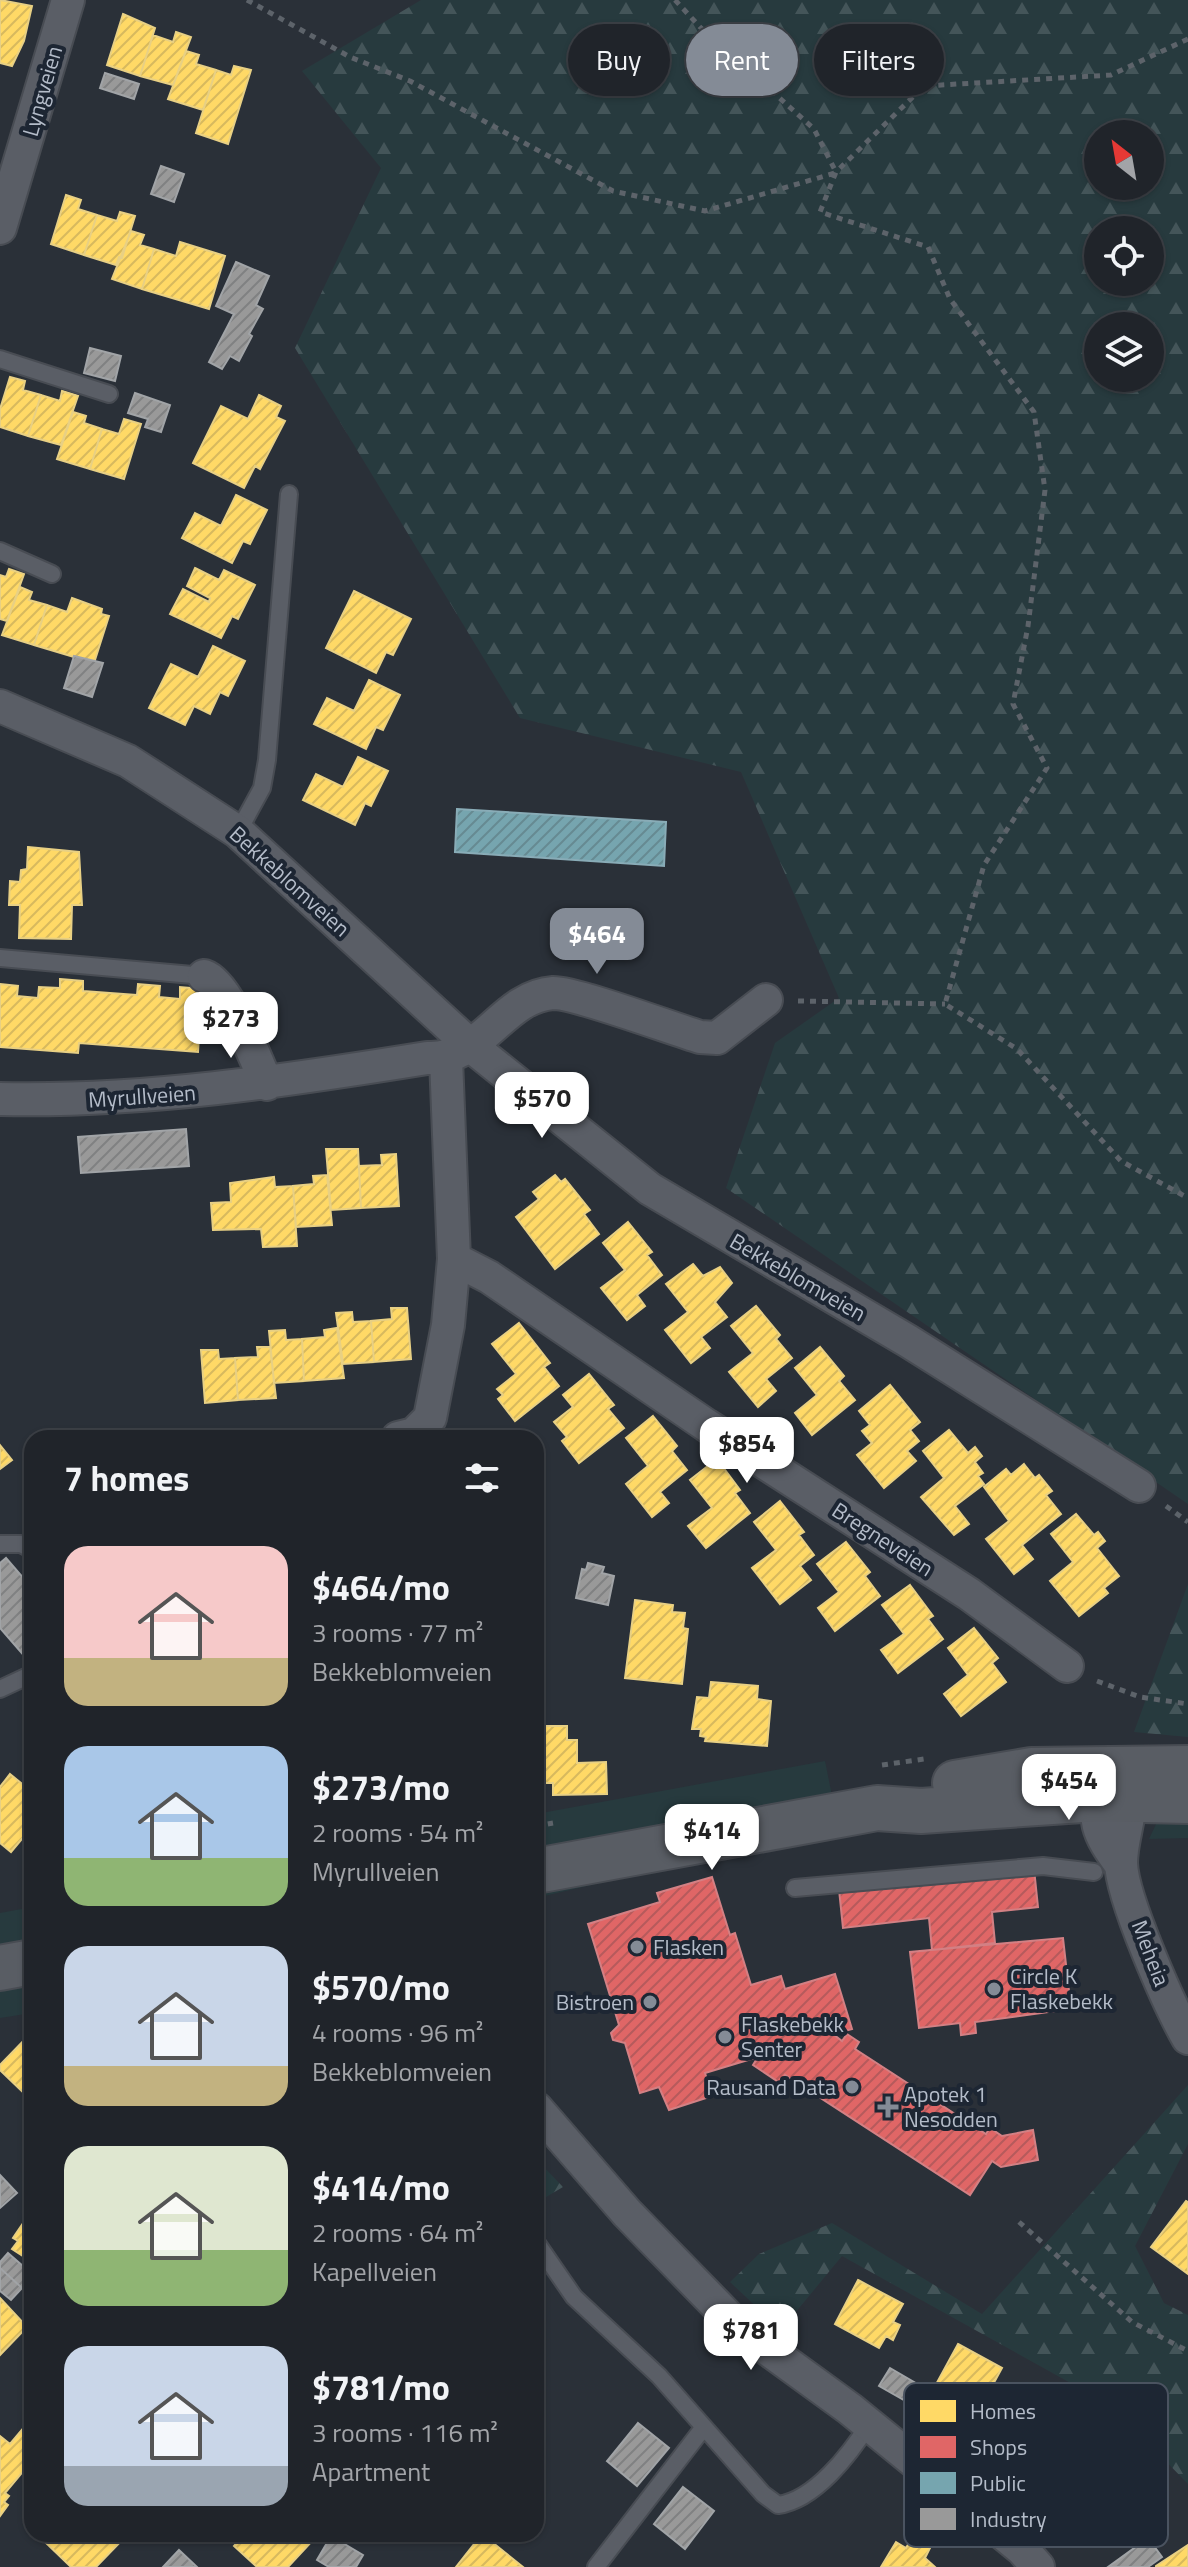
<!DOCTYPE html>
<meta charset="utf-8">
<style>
:root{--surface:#20242a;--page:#2d3036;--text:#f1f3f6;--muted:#a2a4a8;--line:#3d4147;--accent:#848b96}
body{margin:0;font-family:"Titillium Web",sans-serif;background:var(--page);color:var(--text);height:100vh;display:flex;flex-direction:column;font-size:30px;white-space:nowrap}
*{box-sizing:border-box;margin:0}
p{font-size:26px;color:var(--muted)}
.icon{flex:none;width:44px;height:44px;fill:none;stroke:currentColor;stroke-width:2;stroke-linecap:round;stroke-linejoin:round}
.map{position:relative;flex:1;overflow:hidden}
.side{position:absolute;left:24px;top:1430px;width:520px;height:1112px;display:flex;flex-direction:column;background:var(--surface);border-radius:24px;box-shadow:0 2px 6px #0004,0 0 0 2px var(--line)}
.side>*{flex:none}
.banner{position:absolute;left:568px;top:24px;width:500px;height:72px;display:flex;gap:16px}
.needle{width:52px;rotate:329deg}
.fabs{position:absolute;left:1084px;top:120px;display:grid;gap:16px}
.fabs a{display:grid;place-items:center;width:80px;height:80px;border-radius:50%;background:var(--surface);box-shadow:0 2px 6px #0004,0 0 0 2px var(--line);font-size:40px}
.price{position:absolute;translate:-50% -68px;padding:0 18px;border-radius:16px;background:#fff;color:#222;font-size:26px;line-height:52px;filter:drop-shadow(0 2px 4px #0008)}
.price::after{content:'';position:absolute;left:50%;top:48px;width:24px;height:18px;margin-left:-12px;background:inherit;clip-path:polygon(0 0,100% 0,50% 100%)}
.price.selected{background:var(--accent);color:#fff}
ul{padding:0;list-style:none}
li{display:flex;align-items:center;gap:24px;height:200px;padding:0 40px}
li span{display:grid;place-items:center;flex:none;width:224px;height:160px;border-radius:24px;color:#555}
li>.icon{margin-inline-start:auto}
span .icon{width:96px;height:96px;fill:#fffc;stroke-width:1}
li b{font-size:34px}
h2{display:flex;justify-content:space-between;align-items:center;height:96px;padding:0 40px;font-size:34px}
.pill{padding:0 28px;border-radius:36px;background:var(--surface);box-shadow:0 2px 6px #0004,0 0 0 2px var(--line);font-size:28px;line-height:72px}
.pill.selected{background:var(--accent);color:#fff}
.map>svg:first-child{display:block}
.grass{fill:#273a3e}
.forest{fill:url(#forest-firs);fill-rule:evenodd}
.homes{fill:url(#homes-hatch);stroke:#e8d084;stroke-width:2}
.shops{fill:url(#shops-hatch);stroke:#d38084;stroke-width:2}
.public{fill:url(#public-hatch);stroke:#89acb7;stroke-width:2}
.industry{fill:url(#industry-hatch);stroke:#a1a4a7;stroke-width:2}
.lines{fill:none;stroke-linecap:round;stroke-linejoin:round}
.lane-casing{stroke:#484c53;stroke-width:20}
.street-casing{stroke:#484c53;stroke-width:36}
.secondary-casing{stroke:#484c53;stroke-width:48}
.path{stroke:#5d636a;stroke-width:5;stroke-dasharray:6 6;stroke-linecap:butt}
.lane{stroke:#5a5e66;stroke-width:16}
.street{stroke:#5a5e66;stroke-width:32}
.secondary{stroke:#595d64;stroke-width:44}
.poi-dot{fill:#848b96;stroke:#1d2633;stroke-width:3}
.labels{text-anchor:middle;stroke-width:8;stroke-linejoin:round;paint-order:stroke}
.street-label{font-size:22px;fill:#b4bcc9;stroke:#1d2633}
.poi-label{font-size:22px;fill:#b4bcc9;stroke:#1d2633;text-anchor:start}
.key{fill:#1d2633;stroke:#4a5360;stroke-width:2}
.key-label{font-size:22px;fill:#b4bcc9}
</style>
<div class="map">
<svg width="1188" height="2567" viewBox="0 0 1188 2567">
<defs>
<pattern id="forest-firs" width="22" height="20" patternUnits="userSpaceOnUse" patternTransform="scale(2)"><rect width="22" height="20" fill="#273a3e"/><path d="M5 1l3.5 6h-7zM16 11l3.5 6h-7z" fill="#445559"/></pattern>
<pattern id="homes-hatch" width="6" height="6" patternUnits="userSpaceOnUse" patternTransform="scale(2)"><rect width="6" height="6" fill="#ffd966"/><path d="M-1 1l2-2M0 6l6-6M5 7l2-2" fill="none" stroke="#d7b95e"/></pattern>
<pattern id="shops-hatch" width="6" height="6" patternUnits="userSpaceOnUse" patternTransform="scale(2)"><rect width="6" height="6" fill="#e06666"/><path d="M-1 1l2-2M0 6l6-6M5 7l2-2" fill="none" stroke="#b65a5c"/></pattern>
<pattern id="public-hatch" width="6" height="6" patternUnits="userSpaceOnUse" patternTransform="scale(2)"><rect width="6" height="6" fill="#76a5af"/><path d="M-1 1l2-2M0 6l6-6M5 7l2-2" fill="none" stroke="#668a92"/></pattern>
<pattern id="industry-hatch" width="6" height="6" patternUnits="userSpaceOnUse" patternTransform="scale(2)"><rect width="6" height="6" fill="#999"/><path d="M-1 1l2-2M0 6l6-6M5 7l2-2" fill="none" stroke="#808182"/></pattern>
</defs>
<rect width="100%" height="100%" fill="#2a3038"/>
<path class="grass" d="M1188 1756V1838L1149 1839Z
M825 1761 840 1835 714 1856 536 1898V1814Z
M32 1907V2013L0 2018V1913Z"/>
<path class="forest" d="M421 0H1188V1504L726 1188 775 1043 839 998 741 772 520 718 295 348 381 168 302 71ZM1098 134H1150V186H1098ZM1098 230H1150V282H1098ZM1098 326H1150V378H1098Z
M1188 1584V1737L1134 1732Z
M1188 2085V2144L1135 2246 1164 2303 1188 2315V2484L1112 2406 842 2256 781 2330 730 2282 759 2254 832 2223 982 2314Z
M536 2159 563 2187 536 2203Z"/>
<path class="homes" d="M0 0 32 6 24 41 12 66 0 63Z
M123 14 155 28 140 76 107 65Z
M176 32 191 37 173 85 140 76 153 35 173 42Z
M186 51 199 55 196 64 216 70 203 110 168 99Z
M234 66 251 70 228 144 196 133 216 70 231 75Z
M66 195 81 200 78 209 97 215 84 255 51 244Z
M120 212 135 216 122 258 119 257 116 265 84 255 97 215 117 221Z
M131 231 144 235 140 245 154 249 142 289 112 279Z
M180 242 225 256 209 309 142 289 154 249 176 256Z
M10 377 25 381 23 390 41 395 28 436 0 427V409Z
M62 391 78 396 61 445 28 436 41 395 60 401Z
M259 395 281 406 276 417 285 421 260 469 255 466 244 488 193 463 221 406 248 419Z
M73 412 86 416 84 423 102 429 90 469 57 459Z
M124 419 141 424 124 479 90 469 102 429 119 434Z
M236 495 267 510 250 544 243 541 232 563 182 538 195 513 221 526Z
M195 568 219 580 224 570 255 585 238 619 232 616 221 638 170 614 183 589 209 602 210 598 187 586Z
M9 569 24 574 7 621 0 619V575L6 577Z
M20 587 32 592 29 600 47 605 34 645 2 635Z
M354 591 411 619 393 655 386 652 376 673 326 648Z
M72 598 102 609 101 614 109 616 94 663 34 645 47 605 67 612Z
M213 646 245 661 228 696 220 692 210 714 194 706 185 725 149 708 171 664 198 677Z
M369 680 400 695 383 730 376 727 366 749 314 724 327 698 354 711Z
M358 757 388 771 371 806 365 803 355 825 303 800 316 774 343 787Z
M28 847 79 852 82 905H72L71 939 19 938 20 905H9L10 881 20 882 21 870 27 869Z
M60 979 83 981V991L137 995 138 984 160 986 159 997 180 999V987L202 989 198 1052 79 1043 78 1053 0 1047V984L18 986 17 996 38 998 39 987 60 988Z
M326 1149H358L361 1208 331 1210Z
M396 1154 399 1206 361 1208 359 1166 382 1165 381 1155Z
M327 1175 332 1225 296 1227 293 1186 314 1184 313 1176Z
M555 1175 561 1182 565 1179 590 1210 584 1214 599 1234 555 1269 516 1217 539 1199 533 1192Z
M274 1177 275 1187 293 1186 297 1246 263 1247 261 1229 213 1230 211 1203 231 1202 230 1183Z
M628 1222 652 1252 647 1255 662 1275 637 1295 645 1306 627 1320 601 1288 625 1270 603 1243Z
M693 1264 703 1276 720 1267 732 1283 715 1302 727 1317 701 1337 710 1348 691 1363 665 1330 688 1312 666 1284Z
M756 1306 780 1335 776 1339 792 1358 766 1379 776 1391 758 1407 729 1372 753 1353 731 1326Z
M391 1308H407L411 1359 374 1362 371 1321 392 1319Z
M352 1312 353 1322 371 1321 374 1362 343 1364 336 1313Z
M519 1323 550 1363 544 1367 559 1386 515 1421 498 1399 503 1395 497 1389 516 1374 492 1344Z
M337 1328 344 1378 304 1381 302 1339 325 1337 324 1330Z
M285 1330 286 1340 302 1339 304 1381 274 1383 269 1331Z
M257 1347H270L276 1398 238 1400 235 1358 258 1357Z
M820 1347 844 1376 839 1381 855 1400 812 1435 795 1413 817 1395 795 1368Z
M201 1350H218L219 1359 235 1358 238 1400 205 1403Z
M589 1374 614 1405 608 1409 624 1428 579 1463 562 1441 567 1437 554 1422 573 1407 563 1395Z
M890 1385 920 1422 910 1430 919 1441 907 1451 916 1461 884 1488 857 1455 872 1443 862 1431 870 1425 859 1411Z
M653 1416 677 1446 672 1451 687 1470 660 1492 669 1503 652 1517 626 1484 648 1466 626 1438Z
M949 1430 968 1453 975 1447 982 1456 975 1462 983 1473 978 1476 984 1484 955 1506 969 1524 954 1535 921 1497 944 1478 923 1451Z
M0 1445 12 1460 0 1469Z
M717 1459 740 1490 735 1493 750 1513 706 1548 688 1526 712 1508 690 1480Z
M1024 1464 1035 1478 1039 1475 1052 1491 1046 1495 1061 1514 1022 1545 1033 1559 1014 1574 986 1539 1009 1521 984 1487 1006 1469 1011 1475Z
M780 1501 804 1532 799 1535 814 1555 800 1566 811 1580 780 1604 752 1568 776 1550 754 1522Z
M1076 1514 1094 1535 1098 1532 1105 1541 1097 1548 1119 1576 1104 1588 1108 1593 1079 1616 1050 1581 1073 1562 1051 1534Z
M846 1542 870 1572 865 1576 880 1596 835 1631 818 1608 839 1592 817 1564Z
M910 1585 933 1616 928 1619 943 1639 898 1673 881 1650 904 1634 882 1605Z
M635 1600 673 1605 672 1612 685 1613 683 1628 688 1629 682 1684 625 1678Z
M974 1628 998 1658 992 1663 1006 1682 961 1716 944 1694 968 1675 948 1648Z
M711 1682 758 1686 757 1699 771 1701 767 1746 705 1741 706 1737 700 1736 701 1729H692L697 1697 709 1698Z
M536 1726H567V1740H577V1763L606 1762 607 1794 553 1795V1783H536Z
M10 1774 32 1792V1827L11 1852 0 1843V1787Z
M32 2032V2101L0 2070V2065Z
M1186 2201 1188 2202V2274L1151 2247Z
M32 2210V2262L12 2249 18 2241 13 2238Z
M858 2280 903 2304 893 2322 900 2325 893 2340 886 2336 879 2348 835 2324Z
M0 2298 27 2327 0 2355Z
M958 2344 1002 2368 978 2412 934 2388Z
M26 2425 32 2430V2449L25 2457 31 2462 5 2493 9 2496 4 2502 8 2505 0 2516V2436L10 2444Z
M52 2534H128L96 2567H71L45 2542Z
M245 2534H309L314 2539 288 2567H257L234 2546Z
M482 2534 523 2567H456Z
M912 2538 930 2548 925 2558 935 2567H881L896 2542 906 2548Z
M1188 2545V2567H1156V2566Z"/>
<path class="shops" d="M1033 1859 1038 1907 992 1912 995 1943 932 1950 929 1918 843 1928 838 1880Z
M712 1877 730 1935 735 1933 751 1985 781 1976 785 1989 835 1974 852 2029 833 2034 842 2041 847 2034 859 2042 855 2049 986 2134 990 2128 1002 2136 1033 2130 1038 2160 1001 2167 992 2161 970 2195 785 2075 780 2083 753 2065 758 2057 705 2073 712 2096 669 2110 659 2087 640 2093 625 2043 613 2040 611 2033 619 2025 588 1924 660 1902 657 1893Z
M1063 1938 1071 2009 975 2022 976 2033 961 2035 960 2023 919 2028 910 1952Z"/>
<path class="public" d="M457 809 666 822 664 866 455 852Z"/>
<path class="industry" d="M105 73 139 84 134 99 100 88Z
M161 166 184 174 174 202 151 194Z
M236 262 269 276 256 305 263 309 249 334 252 336 239 361 230 356 222 369 209 362 234 314 216 306Z
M90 348 121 356 115 381 84 373Z
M135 393 170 405 161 432 145 427 148 419 128 413Z
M74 656 103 663 92 697 64 688Z
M186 1129 189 1166 81 1173 78 1137Z
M6 1558 32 1588V1655L27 1659 0 1628V1563Z
M588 1563 604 1567 602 1573 614 1576 608 1605 576 1598 582 1569 586 1570Z
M0 2175 17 2193 0 2208Z
M8 2253 32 2274 22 2288 0 2268V2262Z
M0 2268 22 2288 11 2300 0 2291Z
M890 2368 933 2393 923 2411 879 2386Z
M638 2423 669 2448 637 2486 607 2461Z
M683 2487 714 2511 685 2549 654 2524Z
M331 2536 363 2555 356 2567H329L317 2560Z
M1148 2538 1162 2557 1148 2567H1108Z
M179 2550 197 2567H163Z"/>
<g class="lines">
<g class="lane-casing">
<path id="lane" d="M0 359 109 394
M0 551 52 574
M238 832 262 788 267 760 289 494
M0 958 204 976
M0 1544H21L32 1550
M0 1689 32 1674
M795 1888 1043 1866 1094 1872
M536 2242 574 2297 659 2376 763 2494 778 2505C815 2500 850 2454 869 2424
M596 2567 704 2427"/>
</g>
<g class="street-casing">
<path id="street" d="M0 228 68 0
M0 706 128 761 238 832 471 1046 650 1189 908 1341 1139 1486
M204 976C229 984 255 1060 267 1084
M0 1099C145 1102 284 1081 427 1058 483 1061 501 997 553 993 574 992 673 1029 700 1037L717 1038 766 1000
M454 1259 489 1277 706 1425 969 1594 1067 1666
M398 1438 414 1434 430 1418 448 1325 454 1259 446 1059
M1104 1780C1090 1818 1098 1834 1121 1865
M1119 1783 1130 1801C1129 1822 1121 1842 1121 1863 1122 1898 1169 2005 1188 2038
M536 2108 627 2213 740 2329 850 2409 1022 2549 1038 2567"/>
</g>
<g class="secondary-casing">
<path id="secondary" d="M955 1783 1032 1770 1188 1768
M536 1871 877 1808 921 1811 1097 1799 1188 1801
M0 1968 32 1962"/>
</g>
<path class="path" d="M247 0 350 57 410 81 613 191 705 211 835 173
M675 0 700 27 814 129 836 172
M1188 39 1111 75 924 86 836 172 820 212 928 247 950 299 1034 412 1045 490 1028 626 1013 704 1047 768 984 865 945 1004 1017 1049 1121 1161 1188 1198
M798 1001 945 1004
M1166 1506 1188 1522
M1097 1681 1140 1697 1188 1704
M882 1765 924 1759
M536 1826 553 1823
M1019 2222 1132 2322 1188 2351"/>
<use href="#lane" class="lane"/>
<use href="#street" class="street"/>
<use href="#secondary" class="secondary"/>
</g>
<g class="poi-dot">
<circle cx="637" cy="1947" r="8"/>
<circle cx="994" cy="1989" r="8"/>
<circle cx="650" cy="2002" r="8"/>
<circle cx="725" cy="2037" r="8"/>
<circle cx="852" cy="2087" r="8"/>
<path d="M884 2095h8v8h8v8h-8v8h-8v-8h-8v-8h8z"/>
</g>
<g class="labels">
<g class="street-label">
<text transform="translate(42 91) rotate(-74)" y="8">Lyngveien</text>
<text transform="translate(290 881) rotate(42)" y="8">Bekkeblomveien</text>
<text transform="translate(142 1096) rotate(-4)" y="8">Myrullveien</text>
<text transform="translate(798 1277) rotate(30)" y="8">Bekkeblomveien</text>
<text transform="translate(883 1539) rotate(33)" y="8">Bregneveien</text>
<text transform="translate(1151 1953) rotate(69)" y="8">Meheia</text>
</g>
<g class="poi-label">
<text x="653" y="1955">Flasken</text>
<text x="1010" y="1984">Circle K<tspan x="1010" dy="25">Flaskebekk</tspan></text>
<text x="634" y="2010" text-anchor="end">Bistroen</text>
<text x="741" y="2032">Flaskebekk<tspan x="741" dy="25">Senter</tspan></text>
<text x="836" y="2095" text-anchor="end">Rausand Data</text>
<text x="904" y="2102">Apotek 1<tspan x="904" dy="25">Nesodden</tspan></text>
</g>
</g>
<rect x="904" y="2383" width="264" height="164" rx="12" class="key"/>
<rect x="920" y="2400" width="36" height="22" fill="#ffd966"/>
<rect x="920" y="2436" width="36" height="22" fill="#e06666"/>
<rect x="920" y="2472" width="36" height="22" fill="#76a5af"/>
<rect x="920" y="2508" width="36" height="22" fill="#999"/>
<g class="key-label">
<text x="970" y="2419">Homes</text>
<text x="970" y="2455">Shops</text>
<text x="970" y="2491">Public</text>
<text x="970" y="2527">Industry</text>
</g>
</svg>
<div class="fabs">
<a><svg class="needle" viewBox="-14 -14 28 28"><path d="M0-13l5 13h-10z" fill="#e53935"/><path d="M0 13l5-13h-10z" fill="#a2a4a8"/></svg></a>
<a><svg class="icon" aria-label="locate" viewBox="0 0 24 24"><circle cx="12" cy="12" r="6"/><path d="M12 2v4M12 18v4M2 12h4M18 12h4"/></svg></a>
<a><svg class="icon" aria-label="layers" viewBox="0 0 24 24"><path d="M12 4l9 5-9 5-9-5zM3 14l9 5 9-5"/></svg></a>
</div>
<b class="price selected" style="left:597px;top:976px">$464</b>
<b class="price" style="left:231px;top:1060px">$273</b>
<b class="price" style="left:542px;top:1140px">$570</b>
<b class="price" style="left:747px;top:1485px">$854</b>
<b class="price" style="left:1069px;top:1822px">$454</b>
<b class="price" style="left:712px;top:1872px">$414</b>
<b class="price" style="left:751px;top:2372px">$781</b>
<div class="banner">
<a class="pill">Buy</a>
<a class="pill selected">Rent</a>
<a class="pill">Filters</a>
</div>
<section class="side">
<h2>7 homes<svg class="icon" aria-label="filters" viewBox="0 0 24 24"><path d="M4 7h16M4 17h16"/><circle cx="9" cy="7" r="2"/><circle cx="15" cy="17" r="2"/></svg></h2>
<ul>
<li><span style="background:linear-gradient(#f6c9c9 70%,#c2b280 0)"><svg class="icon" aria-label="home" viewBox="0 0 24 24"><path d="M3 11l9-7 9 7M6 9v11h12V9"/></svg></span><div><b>$464/mo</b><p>3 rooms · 77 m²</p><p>Bekkeblomveien</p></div></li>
<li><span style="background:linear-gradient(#a9c7e8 70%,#8fb573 0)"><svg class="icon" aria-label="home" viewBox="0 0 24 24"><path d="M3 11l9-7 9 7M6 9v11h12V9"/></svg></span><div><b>$273/mo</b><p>2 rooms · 54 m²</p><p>Myrullveien</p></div></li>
<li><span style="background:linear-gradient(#c9d6e8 75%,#c2b280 0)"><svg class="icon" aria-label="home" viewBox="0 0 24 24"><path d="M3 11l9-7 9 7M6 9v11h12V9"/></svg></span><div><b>$570/mo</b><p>4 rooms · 96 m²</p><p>Bekkeblomveien</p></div></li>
<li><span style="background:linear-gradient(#dfe7d0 65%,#8fb573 0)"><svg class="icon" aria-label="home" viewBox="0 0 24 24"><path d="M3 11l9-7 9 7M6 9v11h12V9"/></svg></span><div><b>$414/mo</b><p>2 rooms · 64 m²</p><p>Kapellveien</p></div></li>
<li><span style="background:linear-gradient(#c9d6e8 75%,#9aa5b1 0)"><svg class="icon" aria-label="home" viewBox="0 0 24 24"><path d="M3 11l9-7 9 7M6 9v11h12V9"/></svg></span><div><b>$781/mo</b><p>3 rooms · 116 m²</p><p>Apartment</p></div></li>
</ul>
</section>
</div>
